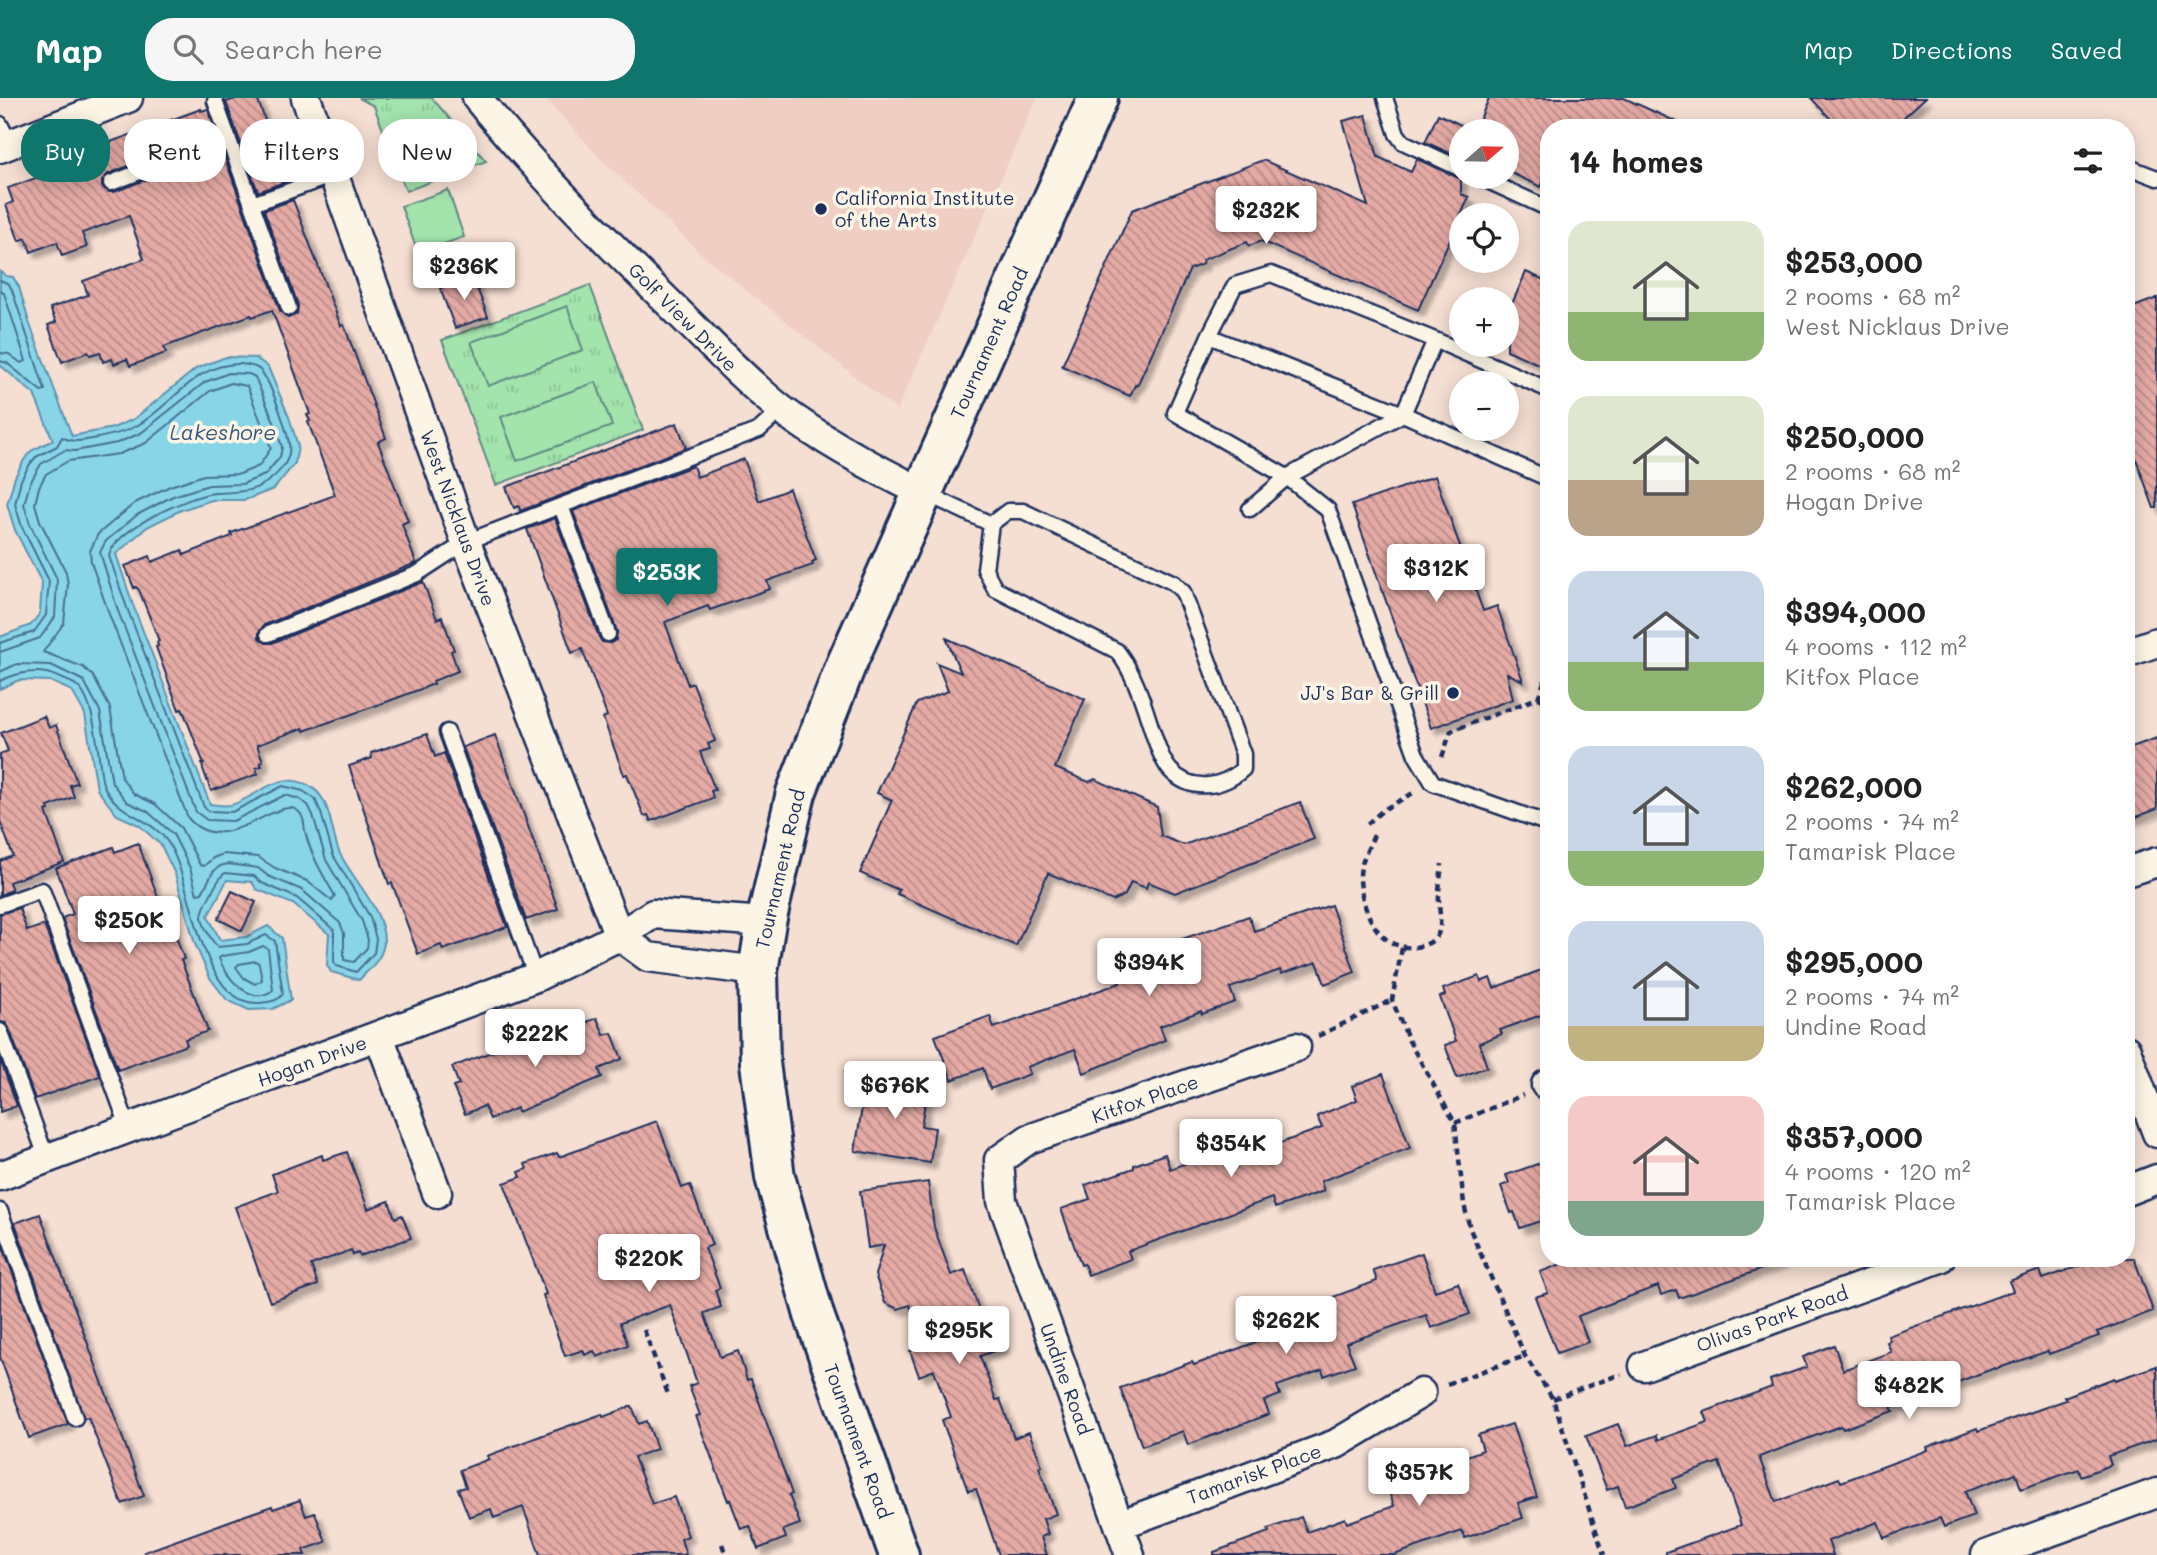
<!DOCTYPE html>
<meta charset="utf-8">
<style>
:root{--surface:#fff;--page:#f6f6f6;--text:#222;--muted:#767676;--accent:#0f766e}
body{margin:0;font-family:Mali,sans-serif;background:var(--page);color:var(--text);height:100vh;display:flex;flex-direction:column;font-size:26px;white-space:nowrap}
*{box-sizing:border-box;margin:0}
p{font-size:23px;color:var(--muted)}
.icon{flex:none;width:38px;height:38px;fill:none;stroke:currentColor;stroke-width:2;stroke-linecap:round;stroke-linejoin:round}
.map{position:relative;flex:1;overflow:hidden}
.side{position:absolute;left:1540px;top:21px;width:595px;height:1148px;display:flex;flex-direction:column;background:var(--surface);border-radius:28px;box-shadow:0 4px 18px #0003}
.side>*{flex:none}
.guide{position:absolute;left:21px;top:21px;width:665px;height:63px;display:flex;gap:14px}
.needle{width:46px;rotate:70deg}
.tools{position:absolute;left:1449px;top:21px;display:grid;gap:14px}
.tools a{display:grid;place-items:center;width:70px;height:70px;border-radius:50%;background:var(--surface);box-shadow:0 4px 18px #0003;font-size:35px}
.price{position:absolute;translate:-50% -60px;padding:0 16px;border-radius:7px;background:#fff;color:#222;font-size:23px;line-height:46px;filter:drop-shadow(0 2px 4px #0008)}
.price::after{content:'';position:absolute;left:50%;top:42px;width:21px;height:16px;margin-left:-10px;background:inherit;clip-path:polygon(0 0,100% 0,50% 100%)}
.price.selected{background:var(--accent);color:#fff}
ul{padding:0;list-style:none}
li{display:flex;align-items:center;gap:21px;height:175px;padding:0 28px}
li span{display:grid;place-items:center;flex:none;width:196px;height:140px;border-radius:21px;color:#555}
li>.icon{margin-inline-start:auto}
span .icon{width:84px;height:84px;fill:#fffc;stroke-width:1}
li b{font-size:30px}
h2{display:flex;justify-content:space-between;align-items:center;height:84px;padding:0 28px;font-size:30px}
.tag{padding:0 24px;border-radius:28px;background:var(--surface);box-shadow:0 4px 18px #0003;font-size:24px;line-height:63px}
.tag.selected{background:var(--accent);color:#fff}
header{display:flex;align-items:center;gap:42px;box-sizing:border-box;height:98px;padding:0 35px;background:var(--accent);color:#fff}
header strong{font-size:33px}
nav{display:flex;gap:38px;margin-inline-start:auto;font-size:24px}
.search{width:490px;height:63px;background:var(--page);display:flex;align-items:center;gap:18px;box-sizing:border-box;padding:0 24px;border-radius:28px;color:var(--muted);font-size:26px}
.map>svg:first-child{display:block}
.built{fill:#f0cec4}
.park{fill:url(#park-tufts);stroke:#5f8985;stroke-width:2}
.garden{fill:#a3e3ac;stroke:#5f8985;stroke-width:2}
.water{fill:#89d5e8;stroke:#5d93b1;stroke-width:2}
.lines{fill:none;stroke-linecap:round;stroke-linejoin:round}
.shore{stroke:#477195;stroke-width:2}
.building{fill:url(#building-back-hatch);stroke:#1b2f5e;stroke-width:2;filter:url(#shadow)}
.lane-casing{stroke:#1b2f5e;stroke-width:19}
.street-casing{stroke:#1b2f5e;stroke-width:33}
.secondary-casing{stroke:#1b2f5e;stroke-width:44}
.path{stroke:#1b2f5e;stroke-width:4.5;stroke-dasharray:7 5;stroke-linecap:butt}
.lane{stroke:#fcf5e5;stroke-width:14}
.street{stroke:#fcf5e5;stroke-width:28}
.secondary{stroke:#fcf5e5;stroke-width:38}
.poi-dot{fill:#1b2f5e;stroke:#fcf5e5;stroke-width:2.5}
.labels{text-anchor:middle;stroke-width:7;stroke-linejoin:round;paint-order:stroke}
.poi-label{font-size:19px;fill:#1b2f5e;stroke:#fcf5e5;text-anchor:start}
.street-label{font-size:19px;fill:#1b2f5e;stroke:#fcf5e5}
.water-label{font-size:21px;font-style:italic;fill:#365880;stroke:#fcf5e5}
</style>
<header>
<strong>Map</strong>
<div class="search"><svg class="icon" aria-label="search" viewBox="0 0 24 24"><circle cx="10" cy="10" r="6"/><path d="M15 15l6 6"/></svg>Search here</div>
<nav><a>Map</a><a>Directions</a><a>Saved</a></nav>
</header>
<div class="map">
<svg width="2157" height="1457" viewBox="0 0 2157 1457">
<defs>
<pattern id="park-tufts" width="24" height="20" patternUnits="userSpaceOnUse" patternTransform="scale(1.75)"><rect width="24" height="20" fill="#a3e3ac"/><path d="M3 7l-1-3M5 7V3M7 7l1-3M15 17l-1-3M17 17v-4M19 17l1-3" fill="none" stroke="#8cc396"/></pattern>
<pattern id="building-back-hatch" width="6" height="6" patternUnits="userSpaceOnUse" patternTransform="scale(1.75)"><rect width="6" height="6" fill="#e5aaa4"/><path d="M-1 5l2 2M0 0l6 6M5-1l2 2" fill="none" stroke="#b98b89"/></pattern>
<filter id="shadow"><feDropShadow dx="6" dy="6" stdDeviation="2" flood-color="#0004"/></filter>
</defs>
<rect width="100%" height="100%" fill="#f5ded2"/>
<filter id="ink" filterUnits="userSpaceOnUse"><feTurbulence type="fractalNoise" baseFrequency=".0143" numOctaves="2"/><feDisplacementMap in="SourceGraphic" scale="14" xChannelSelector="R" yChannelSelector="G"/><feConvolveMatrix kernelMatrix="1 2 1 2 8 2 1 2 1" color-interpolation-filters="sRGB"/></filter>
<g filter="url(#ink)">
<path class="built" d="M545 0H1037L897 312 705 159 602 62Z"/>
<path class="park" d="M359 0H432L486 63 406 93 374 8Z
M590 187 643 332 496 387 442 242Z"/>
<path class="garden" d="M448 92 464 139 418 155 401 108Z
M567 208 583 252 488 288 471 244Z
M596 284 612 328 517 363 501 319Z"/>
<path class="water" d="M0 173 6 178 13 179 19 189 29 224 72 338 113 330 134 321 197 270 226 259 256 260 268 269 289 319 298 348 295 365 274 391 245 402H212L181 412 147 429 116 456 133 507 210 706C216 707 225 708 231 707 258 699 276 673 306 686 333 698 329 732 340 756 354 783 383 811 384 842 384 860 370 870 359 882L331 874 327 867 329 836 293 806 256 791 252 784 227 782 208 818 220 842 246 839 268 828 282 840 291 902 273 911 249 912 227 902 210 880 195 846 175 776 161 747 139 727 117 717 97 691 85 616 72 593 50 583 19 582 0 591V539L31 527 40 515 42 485 15 432 7 406 15 379 24 362 31 353 53 342 34 296 0 267Z"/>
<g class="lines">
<path class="shore" d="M0 182 9 186 12 192 45 292 41 293 7 265 0 263
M0 192 4 195 26 263 21 265 9 256 0 255
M231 285 247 288 271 350 259 368 240 376 204 377 170 388 135 405 98 436 90 453 91 464 109 516 188 720C224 763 279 695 298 713 304 718 304 726 305 733 311 758 323 777 335 798L332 803 307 783 275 770 258 759 223 756 213 760 204 768 200 767 181 730 155 706 134 696 122 680 110 610 93 578 83 569 43 554 64 525 68 487 66 474 40 423 35 406 39 389 46 376 68 363 119 356 146 345 210 293Z
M0 545 34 534 46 517 49 483 22 429 15 406 21 382 30 366 36 359 57 348 62 339C73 345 80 343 92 341 108 338 124 335 138 327 173 307 196 264 241 266 248 267 255 267 260 272 269 281 280 313 284 326 289 343 294 355 282 370 262 394 245 394 216 395 192 396 113 432 109 458L127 510 204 709 209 713 232 714 283 688 303 693 315 701 321 715 333 757 370 819 376 841 374 855 356 874 337 868 334 864V832L297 800 262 785 254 778 225 775C219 779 201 812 202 819 203 828 212 844 218 849L247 846 266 837 275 843 283 896C277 904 269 904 259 905 198 908 194 781 167 743 150 719 116 716 104 688 101 682 101 674 100 667 97 646 94 601 76 587 70 583 62 581 56 578 38 570 16 575 0 583
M0 554 40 540 55 519 57 481 30 426 24 406 30 385 41 366 65 352 75 353 117 345 141 335 205 284 229 275 249 276 255 279 274 324 282 349 280 359 265 377 242 386 209 387 173 398 137 417 106 443 100 454 118 513 196 714 207 722 233 723 285 697 299 701 308 707 313 717 326 762 362 823 368 842 367 850 354 864 344 862V835L340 825 302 792 268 778 258 770 228 766 220 768 213 774 202 795 197 796 190 770 173 736 147 713 127 704 112 685 100 613 84 583 51 567 17 566 0 574
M263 848 268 851 273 892C251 909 226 880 219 860L222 858 249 854Z
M256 863 259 866 262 882 255 886 244 880 236 869 239 866Z"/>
</g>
<path class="building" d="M238 0H257L287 83 258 94 226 4Z
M1489 0H1624L1690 30H1549V45L1541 62 1549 66V71L1541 89 1507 73V33H1475Z
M1811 0H1925L1892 30H1839Z
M201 11V13L208 11 216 34 108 76 102 83V89L109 94H114L222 52 280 213 288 220 297 216 298 207 264 112 293 102 341 228 344 227 386 340 378 344 408 423 402 426 416 465 264 527 259 534V540L266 545H272L423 484 437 521 442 519 454 552 451 553 458 573 433 583 434 586 389 603 304 633 303 630 257 647 263 663 260 664 262 668 256 670 258 676 211 693 203 671 202 666H204L184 615 182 611 179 612 156 549 158 548 157 544 159 543 139 492 136 489 134 490 125 468 150 458 152 464 182 452 184 457 232 438 231 435 335 397 308 324 310 323 307 317 310 316 272 212 252 219 251 217 164 249 166 255 130 268 127 261 114 266 112 261 103 264 100 254 90 257 88 254 62 264 48 227 56 224 50 210 88 197 83 183 144 161 129 118 82 135 87 149 62 158 57 144 31 154 26 140 19 143 6 107 13 104 8 90 105 55 102 47Z
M1438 16 1461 27V60L1425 44Z
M1366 17 1378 59 1411 74 1417 61 1461 81V96L1469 99 1418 212 1261 143 1249 148 1247 144 1202 162 1203 166 1190 171 1137 288 1135 287 1130 298 1062 268 1132 112 1263 62 1368 108 1343 23Z
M1526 174 1549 184V271L1507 252V217Z
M472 177 488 219 455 230 440 190Z
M2157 200V410H2154L2126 334V212Z
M677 325 686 350 520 413 519 408 514 410 506 389Z
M744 361 759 403 789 391 816 462 812 464 813 467 767 483 770 491 710 512 708 508 665 524 688 587 693 585 715 643 708 646 710 651 700 654 715 692 711 693 713 700 651 723 648 717 644 718 627 676 624 677 603 620 607 618 582 551 572 555 527 431 555 420 599 539 602 544 611 545 616 542 617 533 573 413 693 368 697 379Z
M1435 378 1483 513 1497 508 1523 583 1507 575 1513 601 1431 630 1352 407Z
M946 540 1085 601 1055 670 1089 684 1095 681 1157 709 1161 738 1184 747 1300 704 1314 741 1175 795 1148 784 1146 790 1131 784 1125 797 1113 803 1048 775 1016 848 897 796 899 792 860 775 892 702 877 695 917 605 948 593 937 565 961 575Z
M44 618 49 630 56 627 77 685 70 687 74 699 48 709 49 712 46 713 64 764 9 784 12 792 0 797V763L13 758 0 723V656L8 653 1 635Z
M427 636 435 659 444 655 507 829 443 852 441 847 418 856 392 785 389 786 349 668 372 660 371 655Z
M495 637 558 811 526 822 463 649Z
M2157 640V711L2131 721 2126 708V651Z
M138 745 165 818 168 817 184 861 181 862 208 933 185 941 187 947 118 972 62 820 73 816 56 770 113 749 115 754Z
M232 793 256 804 242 833 218 821Z
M1331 807 1355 874 1325 886 1317 864 1281 876 1280 872 1230 890 1235 904 1202 916 1201 913 1160 928 1165 942 1084 975 1075 951 1027 969 1030 976 990 991 983 970 952 982 935 938 990 918 994 930 1120 885 1116 875 1179 852 1176 843 1249 818 1254 833Z
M19 810 27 833 44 827 100 978 35 1001 9 930 6 925 0 924V816Z
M1549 869V914L1500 932 1502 936 1479 945 1487 969 1457 980 1445 947 1456 943 1440 899 1445 897 1443 891 1479 878 1481 884 1490 880 1494 890Z
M597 920 604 937 612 935 622 961 599 971 602 979 518 1014 517 1010 490 1021 484 1008 465 1016 453 989 459 987 452 969 551 931 552 933 567 927 569 931Z
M0 961 17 1008 0 1014Z
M1383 976 1410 1050 1321 1083 1324 1093 1275 1110 1272 1100 1128 1153 1131 1161 1088 1177 1084 1166 1081 1167 1061 1111 1090 1101 1085 1087 1134 1070V1067L1165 1056 1170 1071 1268 1035 1272 1048 1322 1030 1317 1018 1357 1002 1352 988Z
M867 978 928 987 921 1028 935 1030 930 1065 855 1053Z
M657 1023 682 1090 690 1087 712 1147 705 1150 720 1190 715 1192 721 1209 704 1215 720 1259 738 1253 747 1282 751 1281 792 1396 789 1397 800 1426 783 1432 786 1440 758 1451 750 1428 741 1431 730 1402 728 1403 696 1318 700 1317 689 1288 697 1285 670 1207 620 1225 628 1247 597 1259 594 1253 585 1257 583 1252 565 1258 543 1197 546 1196 504 1085 521 1079 519 1074 527 1071 525 1066 557 1055 559 1059Z
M347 1054 368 1111 389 1103 395 1120 402 1117 411 1140 360 1158 358 1155 353 1157 351 1152 311 1167 318 1187 270 1204 235 1109 278 1093 272 1076 322 1057 323 1062Z
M1549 1062V1120L1520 1130 1514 1114 1511 1115 1501 1088 1509 1085 1506 1077Z
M928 1084 934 1129 951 1177 965 1172 983 1223 991 1220 1002 1246V1250L980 1258 996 1302 1000 1301 1014 1340 1029 1334 1042 1368 1039 1369 1056 1416 1043 1421 1048 1436 1041 1439 1047 1457H999L976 1391 968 1393 942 1322 951 1319 934 1272 919 1278 910 1253 924 1248 910 1207 898 1211 885 1205 875 1177 884 1147 868 1150 860 1093Z
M40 1116 144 1398 122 1406 88 1319 84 1320 15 1125Z
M0 1141 68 1326 29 1340 0 1259Z
M1422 1155 1435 1193 1458 1185 1470 1216 1431 1230 1426 1217 1346 1245 1355 1267 1324 1278 1322 1272 1277 1288 1280 1297 1264 1303 1269 1316 1188 1347 1183 1333 1142 1348 1120 1290 1192 1264 1194 1267 1305 1226 1300 1211 1377 1183 1373 1172Z
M1577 1160H1781L1782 1164 1679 1200 1676 1192 1661 1197 1658 1188 1601 1209 1578 1218 1588 1244 1557 1255 1535 1199 1548 1195 1540 1174Z
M2101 1160H2134L2153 1213 2097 1234 2099 1238 2049 1256 2048 1253 1996 1271 1995 1270 1891 1309 1893 1313 1843 1331 1841 1328 1759 1359 1776 1404 1839 1380 1841 1384 1928 1352 1927 1349 1977 1330 1978 1333 2066 1302 2064 1299 2114 1280 2115 1282 2157 1268V1341L2108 1358 2111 1367 2081 1378 2079 1371 2021 1391 2016 1375 1965 1393 1974 1418 1944 1429 1940 1420 1884 1440 1878 1424 1828 1443 1833 1457H1666V1454L1741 1427 1719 1364 1673 1381 1676 1390 1625 1409 1618 1388 1607 1392 1586 1338 1618 1326 1627 1348 1657 1337 1658 1342 1708 1324 1704 1314 1772 1289 1770 1282 1807 1269 1803 1259 1834 1247 1843 1272 1891 1254 1887 1244 1890 1243 1888 1238 2013 1193 2009 1183 2040 1172 2043 1181Z
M632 1308 639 1326 647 1323 657 1351 634 1359 652 1406 674 1399 688 1438 681 1441 686 1457H540L523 1409 494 1420 491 1411 469 1419 458 1391 466 1389 460 1372 489 1361 487 1358 543 1337 602 1316 603 1319Z
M1512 1326 1537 1399 1518 1405 1523 1420 1465 1440 1462 1433 1394 1457H1214V1454L1269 1434 1268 1431 1301 1419 1307 1434 1345 1420 1347 1425 1394 1408 1387 1388 1483 1352 1478 1337Z
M300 1402 306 1418 315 1415 326 1444 303 1452 305 1457H145L144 1454 246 1417 272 1408 273 1411Z"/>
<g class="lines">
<g class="lane-casing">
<path id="lane" d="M1385 0 1397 36 1403 44 1461 71
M215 3 289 210
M0 26 10 46
M2126 68 2157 80
M1479 79 1549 111
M111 85 228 40
M252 106 334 77
M1209 238 1403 316 1549 381
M1549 292 1435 242 1271 176 1235 187 1209 238 1175 315 1287 379 1328 412 1416 657 1433 685 1549 726
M925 395 991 426
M561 408 608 536
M1250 411 1287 379 1403 316 1435 242
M1008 413H1023L1174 485 1183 494 1243 656V671C1222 690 1191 695 1170 672 1162 663 1158 649 1154 638 1144 608 1136 577 1117 553L995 491 985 471 991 426Z
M268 536 417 476 466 444 759 332 782 311
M447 634 536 879
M0 807 42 792 129 1031
M0 933 47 1061
M0 1113 75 1320"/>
</g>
<g class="street-casing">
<path id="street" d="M306 0 466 444 619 838
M477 0C537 74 605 142 673 209 709 244 743 281 782 312 826 345 875 371 924 395
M0 50 128 0
M2126 555 2157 544
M2126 774 2157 764
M619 838 648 859 758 873
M379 938 437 1095
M2126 952 2157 1035
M1546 987 1549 986
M0 1078 536 879 619 838 653 816 766 824
M2126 1093 2157 1081
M1644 1268 1940 1160
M1119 1427 1336 1346 1421 1295
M1130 1457 1002 1103 999 1062 1029 1041 1296 949
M1986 1457 2157 1395"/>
</g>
<g class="secondary-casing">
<path id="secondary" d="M899 1457 814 1217 775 1079 760 965 758 873 766 824 796 695 846 567 1098 0"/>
</g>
<path class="path" d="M1538 600 1549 604
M1442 659 1451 633 1538 600 1549 571
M1367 726 1383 712 1415 694
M1374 737C1369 749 1360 764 1360 778 1360 809 1378 854 1416 849 1425 847 1433 845 1438 836 1443 824 1438 810 1439 798 1439 787 1441 776 1442 766
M1402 850 1392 902 1409 943 1455 1025 1464 1106 1470 1131 1525 1258 1553 1301 1604 1457
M1318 938 1392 902
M1455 1025 1523 997
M644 1232 668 1296
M1447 1286 1525 1258
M1553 1301 1621 1276
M722 1446 726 1457"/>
<use href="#lane" class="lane"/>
<use href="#street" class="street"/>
<use href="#secondary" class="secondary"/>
</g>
</g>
<g class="poi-dot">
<circle cx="821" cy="111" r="7"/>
<circle cx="1453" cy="595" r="7"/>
</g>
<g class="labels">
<g class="poi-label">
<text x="835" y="107">California Institute<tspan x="835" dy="22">of the Arts</tspan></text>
<text x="1439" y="602" text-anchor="end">JJ's Bar &amp; Grill</text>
</g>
<g class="street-label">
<text transform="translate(683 219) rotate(45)" y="7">Golf View Drive</text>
<text transform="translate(989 245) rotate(-66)" y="7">Tournament Road</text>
<text transform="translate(458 420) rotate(70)" y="7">West Nicklaus Drive</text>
<text transform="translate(780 771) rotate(-77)" y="7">Tournament Road</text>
<text transform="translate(312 963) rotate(-20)" y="7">Hogan Drive</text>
<text transform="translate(1145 1001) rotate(-19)" y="7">Kitfox Place</text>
<text transform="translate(1772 1221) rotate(-20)" y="7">Olivas Park Road</text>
<text transform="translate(1066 1281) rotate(70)" y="7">Undine Road</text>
<text transform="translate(858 1343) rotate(70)" y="7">Tournament Road</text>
<text transform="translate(1254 1376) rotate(-20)" y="7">Tamarisk Place</text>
</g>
<g class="water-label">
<text x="223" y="342">Lakeshore</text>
</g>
</g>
</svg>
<div class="tools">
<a><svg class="needle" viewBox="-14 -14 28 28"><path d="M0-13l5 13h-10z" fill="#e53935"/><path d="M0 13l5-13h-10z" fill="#767676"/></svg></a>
<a><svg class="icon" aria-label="locate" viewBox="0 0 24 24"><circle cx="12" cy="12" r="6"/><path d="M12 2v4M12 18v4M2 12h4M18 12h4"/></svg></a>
<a>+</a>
<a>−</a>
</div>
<b class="price" style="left:1266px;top:148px">$232K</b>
<b class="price" style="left:464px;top:204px">$236K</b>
<b class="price" style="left:1436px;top:506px">$312K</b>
<b class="price selected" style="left:667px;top:510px">$253K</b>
<b class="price" style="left:129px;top:858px">$250K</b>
<b class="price" style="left:1149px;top:900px">$394K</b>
<b class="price" style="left:535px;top:971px">$222K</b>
<b class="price" style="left:895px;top:1023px">$676K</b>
<b class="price" style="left:1231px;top:1081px">$354K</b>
<b class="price" style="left:649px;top:1196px">$220K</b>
<b class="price" style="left:1286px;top:1258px">$262K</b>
<b class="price" style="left:959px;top:1268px">$295K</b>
<b class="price" style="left:1909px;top:1323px">$482K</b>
<b class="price" style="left:1419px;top:1410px">$357K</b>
<div class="guide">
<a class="tag selected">Buy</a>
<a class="tag">Rent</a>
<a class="tag">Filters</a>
<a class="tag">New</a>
</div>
<section class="side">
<h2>14 homes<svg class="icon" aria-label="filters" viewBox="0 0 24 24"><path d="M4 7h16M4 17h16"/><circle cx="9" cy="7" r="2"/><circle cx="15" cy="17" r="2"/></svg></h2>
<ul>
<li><span style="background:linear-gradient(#dfe7d0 65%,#8fb573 0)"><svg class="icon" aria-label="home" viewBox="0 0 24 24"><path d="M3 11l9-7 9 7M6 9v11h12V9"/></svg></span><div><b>$253,000</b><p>2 rooms · 68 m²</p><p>West Nicklaus Drive</p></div></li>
<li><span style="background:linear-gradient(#dfe7d0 60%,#b9a48a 0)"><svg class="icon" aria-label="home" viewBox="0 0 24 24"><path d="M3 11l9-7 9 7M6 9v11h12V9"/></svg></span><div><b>$250,000</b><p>2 rooms · 68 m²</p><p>Hogan Drive</p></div></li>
<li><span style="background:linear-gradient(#c9d6e8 65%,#8fb573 0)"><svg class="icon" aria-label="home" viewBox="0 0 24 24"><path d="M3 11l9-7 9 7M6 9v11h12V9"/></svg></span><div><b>$394,000</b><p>4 rooms · 112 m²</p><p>Kitfox Place</p></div></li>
<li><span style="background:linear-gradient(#c9d6e8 75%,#8fb573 0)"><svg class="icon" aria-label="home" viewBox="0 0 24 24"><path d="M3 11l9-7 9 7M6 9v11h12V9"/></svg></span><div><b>$262,000</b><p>2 rooms · 74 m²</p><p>Tamarisk Place</p></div></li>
<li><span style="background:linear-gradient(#c9d6e8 75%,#c2b280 0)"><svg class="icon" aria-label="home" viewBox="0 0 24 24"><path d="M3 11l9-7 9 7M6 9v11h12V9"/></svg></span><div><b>$295,000</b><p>2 rooms · 74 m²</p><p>Undine Road</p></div></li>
<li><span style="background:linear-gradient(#f6c9c9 75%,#7fa58c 0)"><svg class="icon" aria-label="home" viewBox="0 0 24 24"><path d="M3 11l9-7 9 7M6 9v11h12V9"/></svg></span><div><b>$357,000</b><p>4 rooms · 120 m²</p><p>Tamarisk Place</p></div></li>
</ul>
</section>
</div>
